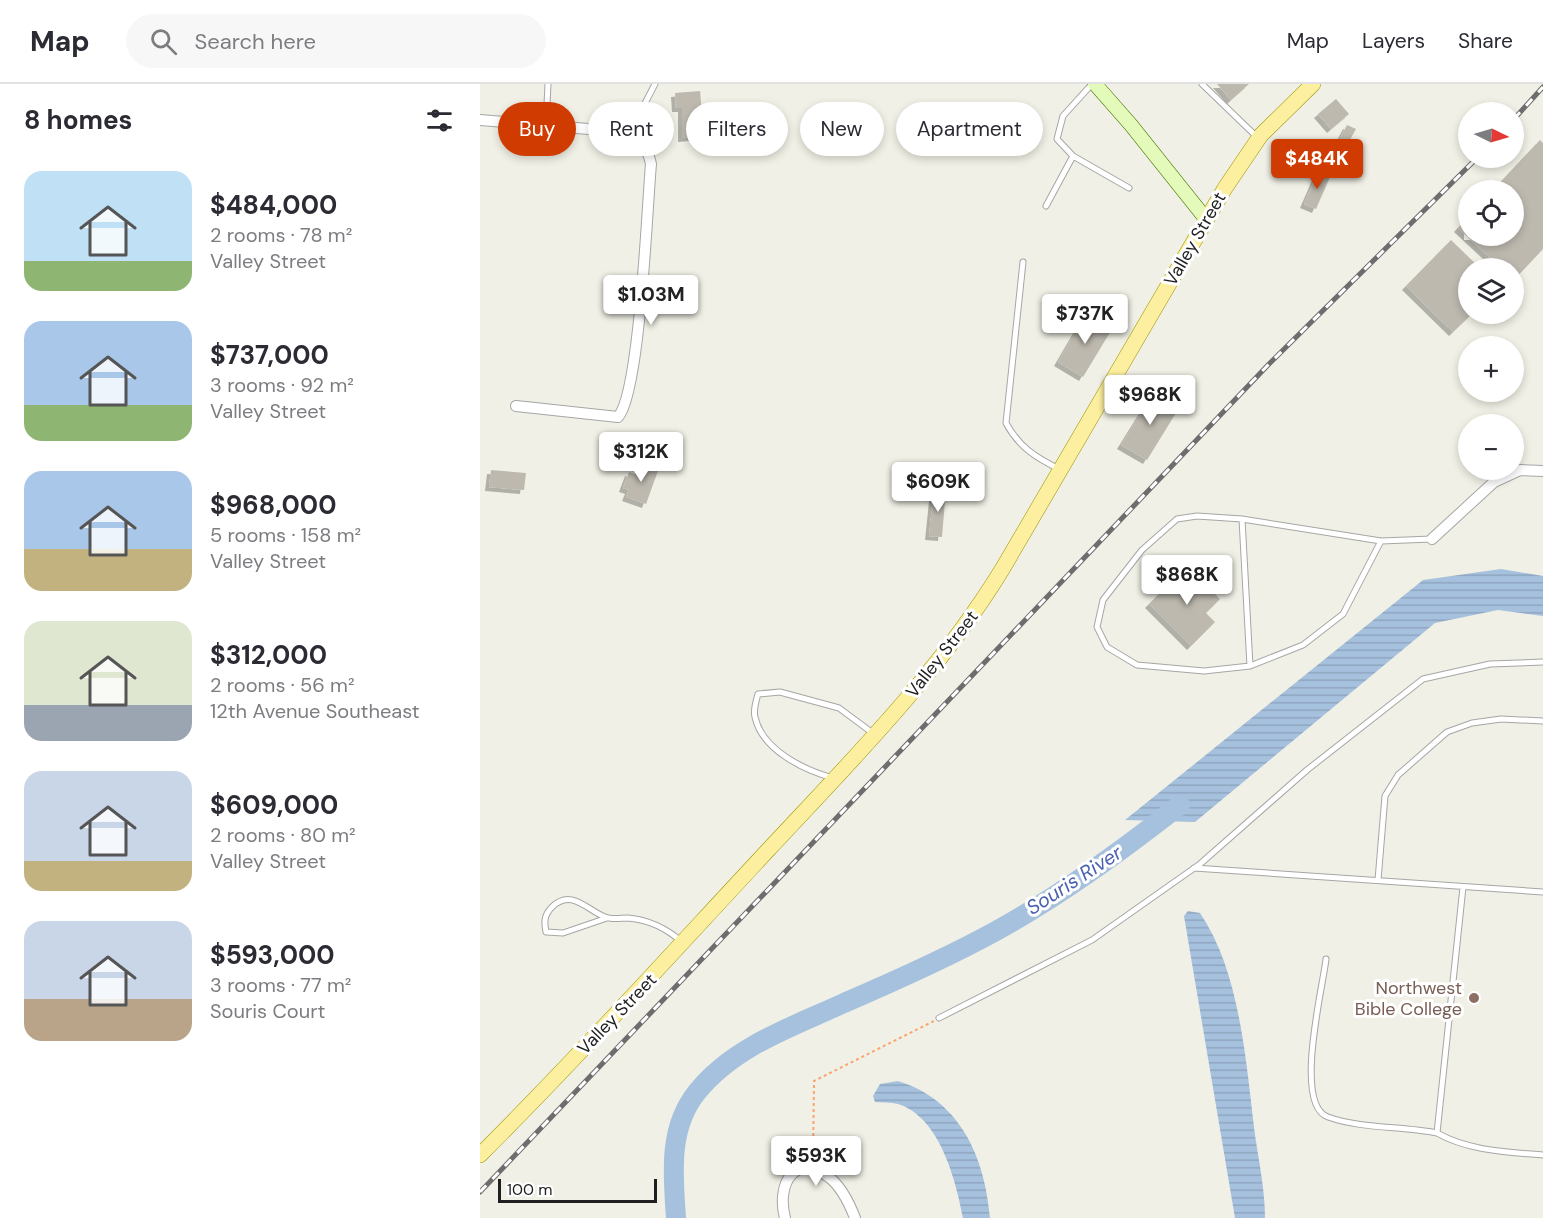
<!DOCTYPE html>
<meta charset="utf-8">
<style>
:root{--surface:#fff;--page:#f7f7f7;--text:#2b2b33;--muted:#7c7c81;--line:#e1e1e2;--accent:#cf3b00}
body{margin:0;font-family:"DM Sans",sans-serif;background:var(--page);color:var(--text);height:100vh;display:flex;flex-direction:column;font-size:22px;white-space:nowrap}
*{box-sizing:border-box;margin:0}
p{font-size:20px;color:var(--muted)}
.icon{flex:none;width:33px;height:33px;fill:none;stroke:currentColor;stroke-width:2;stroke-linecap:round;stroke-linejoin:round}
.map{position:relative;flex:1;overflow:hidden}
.drawer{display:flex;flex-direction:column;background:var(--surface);width:480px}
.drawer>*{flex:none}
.guide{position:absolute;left:18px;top:18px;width:570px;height:54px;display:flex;gap:12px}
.needle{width:39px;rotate:95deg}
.fabs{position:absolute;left:978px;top:18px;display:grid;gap:12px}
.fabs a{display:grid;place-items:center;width:66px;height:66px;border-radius:50%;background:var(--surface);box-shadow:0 3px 9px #0003;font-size:30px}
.scale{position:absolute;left:18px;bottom:15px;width:159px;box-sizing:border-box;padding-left:6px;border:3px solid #1f1f1f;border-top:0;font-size:16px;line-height:21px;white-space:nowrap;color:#1f1f1f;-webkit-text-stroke:4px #fff;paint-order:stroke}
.price{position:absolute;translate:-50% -51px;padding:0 14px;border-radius:6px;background:#fff;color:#222;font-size:20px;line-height:39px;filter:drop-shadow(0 2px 3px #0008)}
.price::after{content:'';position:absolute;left:50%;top:36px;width:18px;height:14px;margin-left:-9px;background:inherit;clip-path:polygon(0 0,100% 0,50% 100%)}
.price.current{background:var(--accent);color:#fff}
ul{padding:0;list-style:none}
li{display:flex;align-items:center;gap:18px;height:150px;padding:0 24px}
li span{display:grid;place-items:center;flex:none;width:168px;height:120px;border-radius:18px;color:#555}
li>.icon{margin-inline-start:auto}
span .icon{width:72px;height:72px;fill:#fffc;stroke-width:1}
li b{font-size:26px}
h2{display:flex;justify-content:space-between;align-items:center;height:72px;padding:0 24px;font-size:26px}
.tag{padding:0 21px;border-radius:27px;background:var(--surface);box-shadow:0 3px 9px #0003;font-size:21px;line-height:54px}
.tag.current{background:var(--accent);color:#fff}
header{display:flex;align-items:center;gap:36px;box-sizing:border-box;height:84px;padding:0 30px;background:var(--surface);border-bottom:2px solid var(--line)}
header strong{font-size:28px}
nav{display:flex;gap:33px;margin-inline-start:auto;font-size:21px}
.search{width:420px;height:54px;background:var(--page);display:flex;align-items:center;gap:15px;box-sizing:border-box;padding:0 21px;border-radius:33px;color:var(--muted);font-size:22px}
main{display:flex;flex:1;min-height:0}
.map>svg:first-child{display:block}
.water{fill:url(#water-rules)}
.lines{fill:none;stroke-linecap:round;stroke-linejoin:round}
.river{stroke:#a6c1de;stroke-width:20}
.building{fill:#bdb9af;filter:url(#shadow)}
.lane-casing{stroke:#a6a6a6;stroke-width:7}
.street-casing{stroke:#a6a6a6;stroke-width:12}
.secondary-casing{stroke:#4b7904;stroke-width:15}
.primary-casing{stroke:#9b9400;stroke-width:16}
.path{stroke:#fba46c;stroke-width:2;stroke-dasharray:3 3;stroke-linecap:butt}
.lane{stroke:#fff;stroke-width:5}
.street{stroke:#fff;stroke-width:10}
.secondary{stroke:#e4faba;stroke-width:14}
.primary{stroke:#fcef9f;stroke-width:15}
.rail-casing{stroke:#6d6d6d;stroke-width:5}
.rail{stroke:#fff;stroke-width:3;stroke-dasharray:9;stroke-linecap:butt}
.education-dot{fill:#8d6e63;stroke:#fff;stroke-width:2}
.labels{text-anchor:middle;stroke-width:6;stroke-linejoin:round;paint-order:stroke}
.street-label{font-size:18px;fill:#1f1f1f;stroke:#fff}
.education-label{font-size:18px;fill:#785e54;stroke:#fff;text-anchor:end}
.water-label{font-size:20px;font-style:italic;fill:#4a60b0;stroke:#fff}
</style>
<header>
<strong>Map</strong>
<div class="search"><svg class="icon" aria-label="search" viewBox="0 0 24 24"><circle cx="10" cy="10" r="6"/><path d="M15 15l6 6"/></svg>Search here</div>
<nav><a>Map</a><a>Layers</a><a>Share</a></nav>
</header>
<main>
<section class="drawer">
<h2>8 homes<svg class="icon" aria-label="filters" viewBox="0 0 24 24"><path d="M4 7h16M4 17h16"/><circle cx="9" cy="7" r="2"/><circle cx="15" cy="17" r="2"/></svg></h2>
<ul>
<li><span style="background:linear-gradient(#bfe0f5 75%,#8fb573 0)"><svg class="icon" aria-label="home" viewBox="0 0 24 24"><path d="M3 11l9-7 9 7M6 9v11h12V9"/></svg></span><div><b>$484,000</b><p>2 rooms · 78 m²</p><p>Valley Street</p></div></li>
<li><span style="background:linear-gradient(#a9c7e8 70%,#8fb573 0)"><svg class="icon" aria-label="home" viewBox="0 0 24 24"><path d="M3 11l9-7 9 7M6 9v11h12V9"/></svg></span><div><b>$737,000</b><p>3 rooms · 92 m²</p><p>Valley Street</p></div></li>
<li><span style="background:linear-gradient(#a9c7e8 65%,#c2b280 0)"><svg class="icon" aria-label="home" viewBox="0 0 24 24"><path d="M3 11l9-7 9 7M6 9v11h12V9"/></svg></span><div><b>$968,000</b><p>5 rooms · 158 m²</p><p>Valley Street</p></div></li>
<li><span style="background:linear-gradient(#dfe7d0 70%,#9aa5b1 0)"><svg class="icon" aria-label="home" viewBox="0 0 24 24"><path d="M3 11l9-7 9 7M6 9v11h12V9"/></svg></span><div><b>$312,000</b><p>2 rooms · 56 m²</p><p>12th Avenue Southeast</p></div></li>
<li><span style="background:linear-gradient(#c9d6e8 75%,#c2b280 0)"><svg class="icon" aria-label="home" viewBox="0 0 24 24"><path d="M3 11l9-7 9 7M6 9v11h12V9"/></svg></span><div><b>$609,000</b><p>2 rooms · 80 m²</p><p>Valley Street</p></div></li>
<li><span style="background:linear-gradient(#c9d6e8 65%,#b9a48a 0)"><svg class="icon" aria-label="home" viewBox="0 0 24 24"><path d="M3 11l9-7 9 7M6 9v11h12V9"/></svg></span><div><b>$593,000</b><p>3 rooms · 77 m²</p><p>Souris Court</p></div></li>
</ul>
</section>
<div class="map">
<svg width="1063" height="1134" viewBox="0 0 1063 1134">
<defs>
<pattern id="water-rules" width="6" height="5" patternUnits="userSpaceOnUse" patternTransform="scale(1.5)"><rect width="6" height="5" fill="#a6c1de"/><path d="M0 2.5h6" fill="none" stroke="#8ea5be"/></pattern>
<filter id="shadow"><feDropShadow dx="-4" dy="4" stdDeviation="0" flood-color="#0004"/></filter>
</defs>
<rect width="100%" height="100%" fill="#f0f0e6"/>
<path class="water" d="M1021 485 1063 492V532L1018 526 955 539 715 738 645 736 943 496Z
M708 827 720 829C761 889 766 981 775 1051 779 1078 785 1107 785 1134H755L704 832Z
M418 997C480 1016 505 1073 510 1134H483C476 1097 460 1033 418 1020 411 1018 402 1019 395 1018L393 1012 400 1000Z"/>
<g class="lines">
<path class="river" d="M196 1134C193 1090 188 1044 217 1008 254 962 312 943 364 919 415 897 467 874 516 847 581 811 641 767 700 721"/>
</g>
<path class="building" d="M737 0H769L751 16Z
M220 7 224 52 202 54V24H196L195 9Z
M856 15 869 30 851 45 838 30Z
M867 41 876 45 866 63 858 58Z
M1060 56 1063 59V165L1034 196V184H1021L978 144 988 133V152H1034V106H1013Z
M838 88 850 93 836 125 824 120Z
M971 156 1000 184H988V230H992L973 248 926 202Z
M606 230 632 245 603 293 578 278Z
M674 308 699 324 667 376 641 361Z
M162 378 179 384 166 420 146 413 149 406 143 404 149 388 157 391Z
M11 386 46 389 44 406 9 403Z
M454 404 466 405 462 453 449 452Z
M707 482 740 515 726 529 735 538 711 562 669 520Z"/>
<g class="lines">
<g class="lane-casing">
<path id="lane" d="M612 0 583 32 577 55 593 72 649 104
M722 0 777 53
M66 41 68 0
M149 50 175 0
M566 122 593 72
M543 178 526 339C539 363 555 373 579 385
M762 435 770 582
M901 457 863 530 823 561 770 582 724 587 657 581 627 563 617 543 623 516 662 466 697 435 717 432 762 435 901 457 952 455
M353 694C324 686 282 666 275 633 273 626 276 617 278 610L300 608 359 624 394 650
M714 784 1063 808
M898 796 905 712 918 691 967 648 992 639 1021 635 1063 637
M983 803 957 1049C989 1067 1027 1068 1063 1071
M127 834 83 849 66 848C64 838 64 831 72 823 91 804 107 826 125 833 132 836 141 834 148 834 170 836 186 844 202 858
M846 875C843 903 813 1021 848 1033 882 1045 922 1042 957 1049
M459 934 612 856 720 780 827 686 943 595 1010 580 1063 578"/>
</g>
<g class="street-casing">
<path id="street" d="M0 36 144 48C161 55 167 62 171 80 167 123 160 309 138 333L36 322
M952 455 1014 398 1040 386 1063 387
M305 1134C296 1100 315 1067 350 1094 361 1103 370 1121 375 1134"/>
</g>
<g class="secondary-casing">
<path id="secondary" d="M615 0 651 41 726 135"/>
</g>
<g class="primary-casing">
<path id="primary" d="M0 1071C99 972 193 868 289 765 372 676 459 589 523 484L745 104 781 51 833 0"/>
</g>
<path class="path" d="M333 1076 334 997 454 937"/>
<use href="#lane" class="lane"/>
<use href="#street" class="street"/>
<use href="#secondary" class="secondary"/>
<use href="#primary" class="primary"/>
<g class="rail-casing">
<path id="rail" d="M1034 35 1063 3
M0 1108 789 280 997 74"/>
</g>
<use href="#rail" class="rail"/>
</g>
<circle class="education-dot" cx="994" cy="914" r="6"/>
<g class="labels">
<g class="street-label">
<text transform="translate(715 155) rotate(-60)" y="6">Valley Street</text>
<text transform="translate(462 570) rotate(-52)" y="6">Valley Street</text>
<text transform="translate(137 930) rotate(-46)" y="6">Valley Street</text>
</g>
<g class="education-label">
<text x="982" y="910">Northwest<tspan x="982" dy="21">Bible College</tspan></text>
</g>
<g class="water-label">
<text transform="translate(594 796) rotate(-33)" y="7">Souris River</text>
</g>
</g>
</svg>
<div class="fabs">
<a><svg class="needle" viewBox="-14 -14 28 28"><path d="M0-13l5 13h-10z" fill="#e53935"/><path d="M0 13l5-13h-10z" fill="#7c7c81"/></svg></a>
<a><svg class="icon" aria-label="locate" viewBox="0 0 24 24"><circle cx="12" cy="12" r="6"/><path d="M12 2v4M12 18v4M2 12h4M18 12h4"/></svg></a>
<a><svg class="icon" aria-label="layers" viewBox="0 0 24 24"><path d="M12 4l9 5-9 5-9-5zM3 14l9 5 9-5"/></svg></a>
<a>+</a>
<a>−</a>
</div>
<div class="scale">100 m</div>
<b class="price current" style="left:837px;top:106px">$484K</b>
<b class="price" style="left:171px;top:242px">$1.03M</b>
<b class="price" style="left:605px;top:261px">$737K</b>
<b class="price" style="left:670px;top:342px">$968K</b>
<b class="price" style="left:161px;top:399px">$312K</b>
<b class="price" style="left:458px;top:429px">$609K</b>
<b class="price" style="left:707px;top:522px">$868K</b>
<b class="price" style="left:336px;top:1103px">$593K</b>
<div class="guide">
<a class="tag current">Buy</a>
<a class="tag">Rent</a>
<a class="tag">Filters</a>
<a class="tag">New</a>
<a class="tag">Apartment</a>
</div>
</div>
</main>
